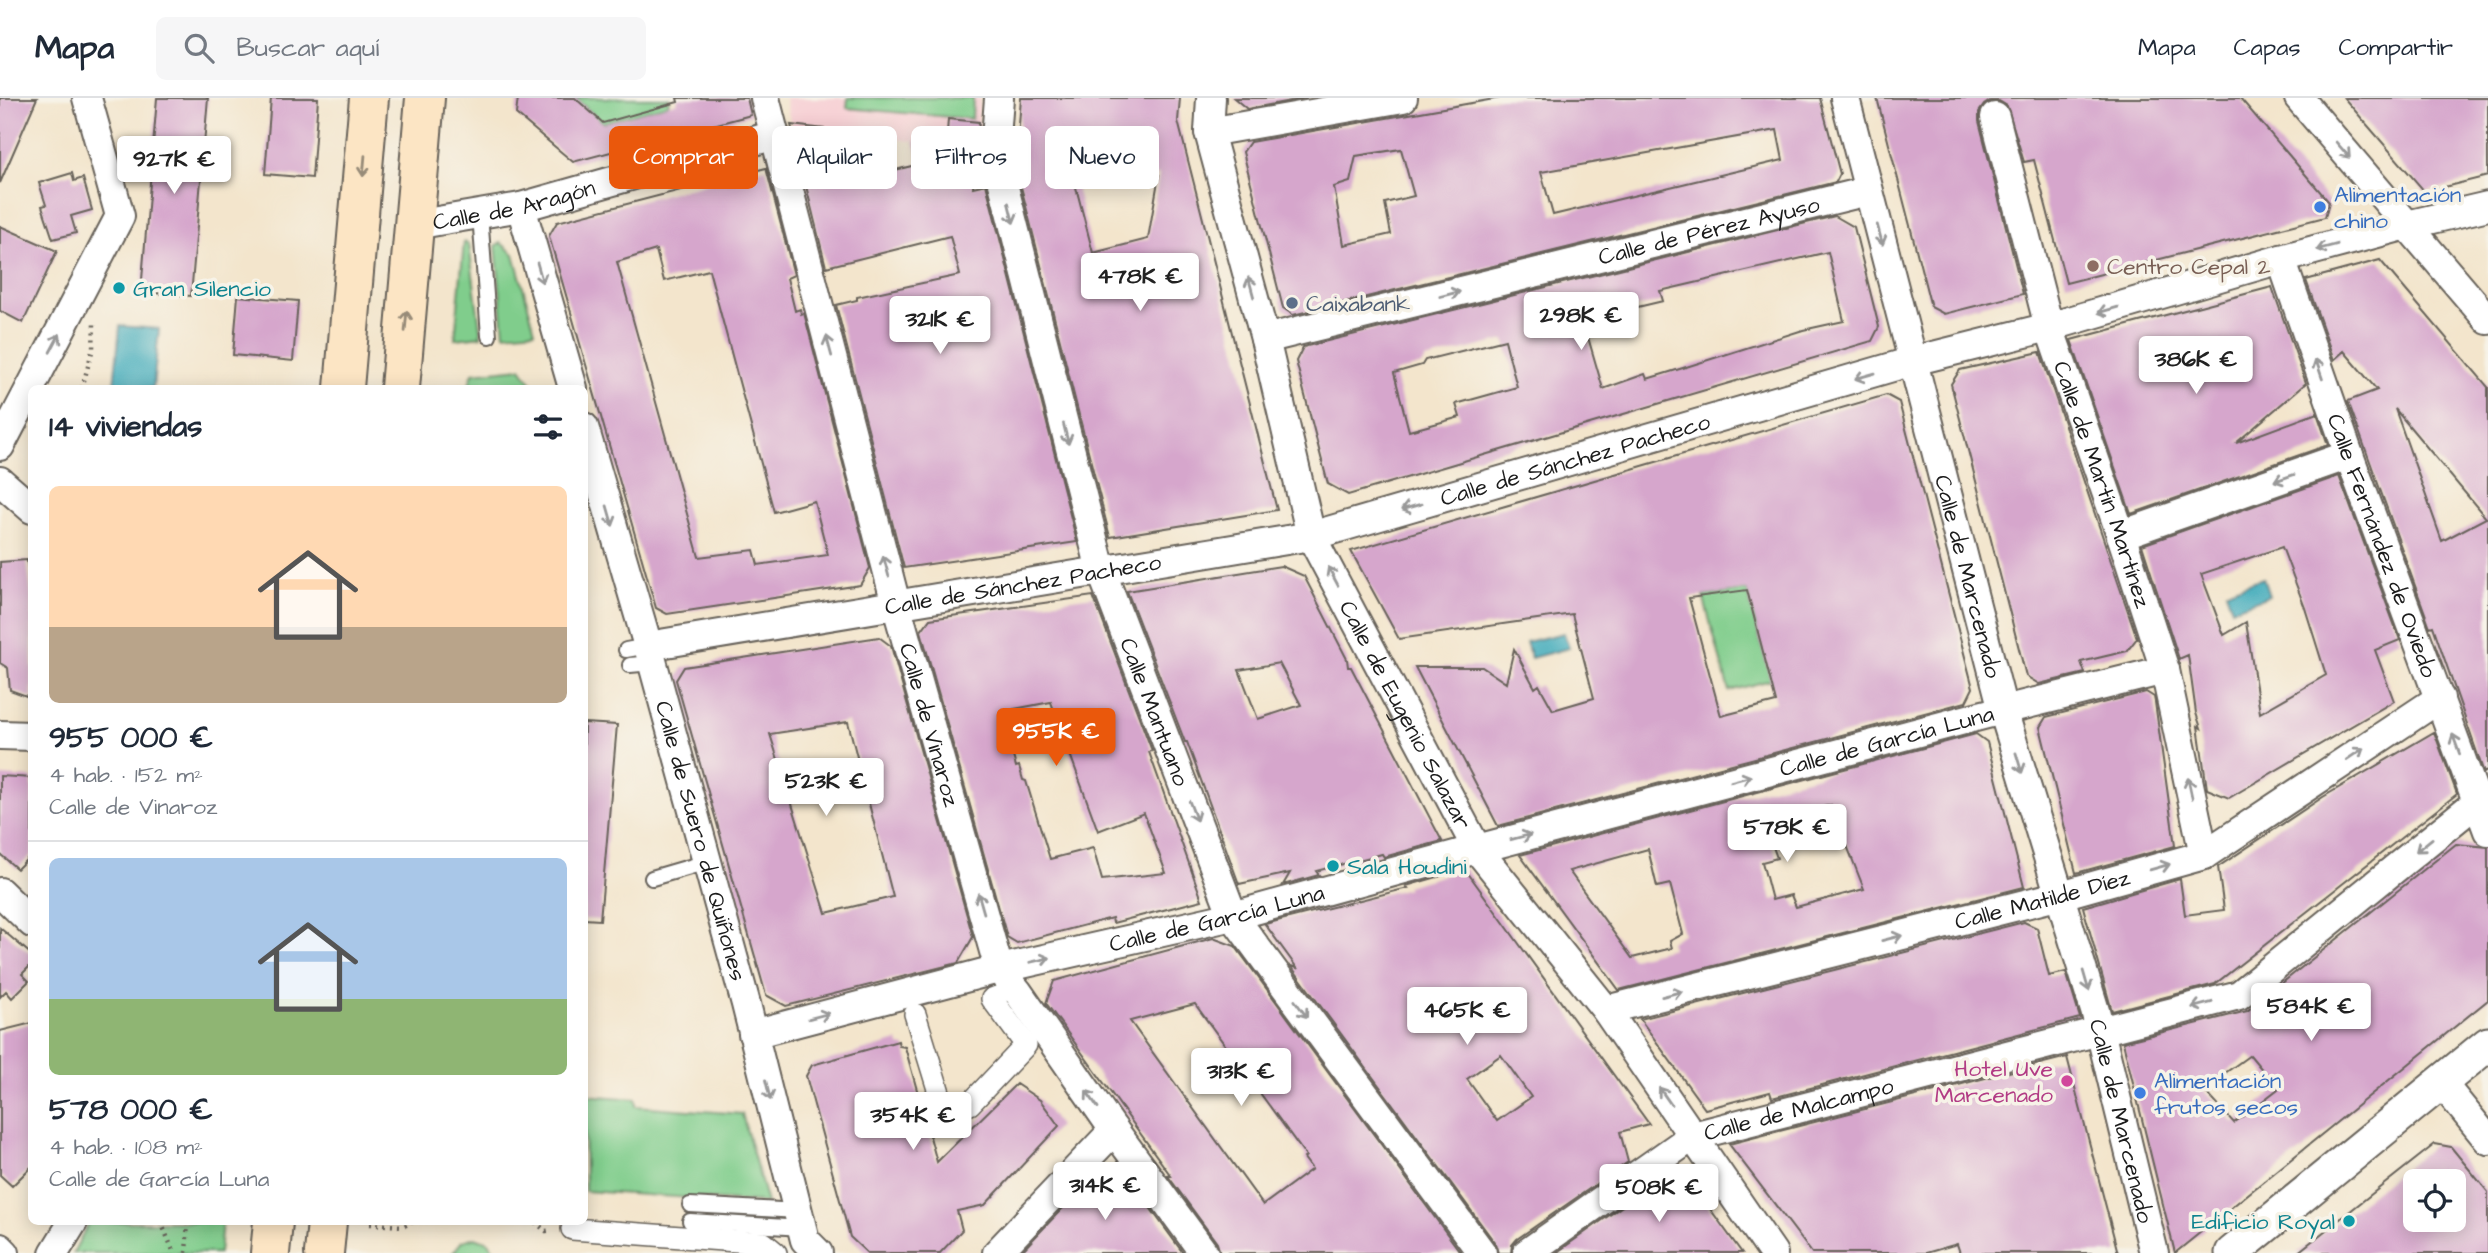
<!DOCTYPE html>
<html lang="es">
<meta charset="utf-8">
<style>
:root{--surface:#fff;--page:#f6f6f7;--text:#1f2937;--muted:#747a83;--line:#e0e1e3;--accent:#ea580c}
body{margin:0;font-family:"Architects Daughter",sans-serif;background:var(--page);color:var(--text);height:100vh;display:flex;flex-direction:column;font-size:26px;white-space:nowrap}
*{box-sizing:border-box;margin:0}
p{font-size:23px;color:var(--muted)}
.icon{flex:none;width:38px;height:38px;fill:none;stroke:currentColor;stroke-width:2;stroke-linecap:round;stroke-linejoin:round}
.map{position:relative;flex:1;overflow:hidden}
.drawer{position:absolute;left:28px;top:287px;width:560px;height:840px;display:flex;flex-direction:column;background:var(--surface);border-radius:10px;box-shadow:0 4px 18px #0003}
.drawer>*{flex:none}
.guide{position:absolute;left:609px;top:28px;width:665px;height:63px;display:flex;gap:14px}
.tools{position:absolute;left:2403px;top:1071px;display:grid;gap:14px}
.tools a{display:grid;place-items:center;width:63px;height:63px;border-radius:10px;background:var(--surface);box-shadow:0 4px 18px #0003;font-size:35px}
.price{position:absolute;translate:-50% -60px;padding:0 16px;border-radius:7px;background:#fff;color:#222;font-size:23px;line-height:46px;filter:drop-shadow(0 2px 4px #0008)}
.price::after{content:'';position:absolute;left:50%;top:42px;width:21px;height:16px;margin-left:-10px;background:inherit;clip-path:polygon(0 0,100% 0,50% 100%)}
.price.selected{background:var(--accent);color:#fff}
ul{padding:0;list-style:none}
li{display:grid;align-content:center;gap:14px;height:371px;padding:0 21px}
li+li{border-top:2px solid var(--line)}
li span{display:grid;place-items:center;height:217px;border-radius:10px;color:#555}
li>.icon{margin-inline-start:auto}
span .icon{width:126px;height:126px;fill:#fffc;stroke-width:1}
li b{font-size:30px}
h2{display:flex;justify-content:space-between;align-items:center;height:84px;padding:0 21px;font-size:30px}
.chip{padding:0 24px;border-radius:10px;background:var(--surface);box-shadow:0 4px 18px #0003;font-size:24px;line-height:63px}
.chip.selected{background:var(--accent);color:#fff}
header{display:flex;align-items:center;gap:42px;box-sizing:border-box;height:98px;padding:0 35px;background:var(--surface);border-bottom:2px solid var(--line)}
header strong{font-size:33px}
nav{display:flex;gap:38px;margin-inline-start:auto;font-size:24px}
.search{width:490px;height:63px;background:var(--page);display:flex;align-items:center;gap:18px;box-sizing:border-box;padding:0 24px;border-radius:10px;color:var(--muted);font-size:26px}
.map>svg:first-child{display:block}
.built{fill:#f7cfd4}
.green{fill:#80cd8c;stroke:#4e7454;stroke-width:2}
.water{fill:#3ba9ba;stroke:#2c626b;stroke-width:2}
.building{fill:#d6a6cc;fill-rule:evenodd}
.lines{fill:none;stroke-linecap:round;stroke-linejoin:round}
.service-casing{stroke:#67625a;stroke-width:18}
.pedestrian-casing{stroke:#67625a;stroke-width:24}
.minor-casing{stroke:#67625a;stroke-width:32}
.tertiary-casing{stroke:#67625a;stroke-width:37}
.secondary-casing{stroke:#67625a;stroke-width:42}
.path{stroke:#67625a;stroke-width:4.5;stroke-dasharray:2 5;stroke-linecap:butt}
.service{stroke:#fff;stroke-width:14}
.pedestrian{stroke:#fff;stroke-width:21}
.minor{stroke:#fff;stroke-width:28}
.tertiary{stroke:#fff;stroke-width:33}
.secondary{stroke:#fce5c4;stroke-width:38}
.oneway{stroke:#999}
.oneway2{stroke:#978b78}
.shop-dot{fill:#3f7fe0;stroke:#f7f3e8;stroke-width:2.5}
.education-dot{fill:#8d6e63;stroke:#f7f3e8;stroke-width:2.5}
.culture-dot{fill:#0f9aa8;stroke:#f7f3e8;stroke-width:2.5}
.service-dot{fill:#5c6f8a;stroke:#f7f3e8;stroke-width:2.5}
.hotel-dot{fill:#d1479c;stroke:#f7f3e8;stroke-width:2.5}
.labels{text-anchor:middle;stroke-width:7;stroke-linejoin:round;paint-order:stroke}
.shop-label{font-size:23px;fill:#366cbe;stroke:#f7f3e8;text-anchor:start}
.street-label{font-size:23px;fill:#1c1c1c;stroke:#f7f3e8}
.education-label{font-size:23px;fill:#785e54;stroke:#f7f3e8;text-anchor:start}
.culture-label{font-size:23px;fill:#0d838f;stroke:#f7f3e8;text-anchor:start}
.service-label{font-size:23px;fill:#4e5e75;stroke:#f7f3e8;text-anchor:start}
.hotel-label{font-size:23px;fill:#b23c85;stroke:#f7f3e8;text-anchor:end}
</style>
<header>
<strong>Mapa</strong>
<div class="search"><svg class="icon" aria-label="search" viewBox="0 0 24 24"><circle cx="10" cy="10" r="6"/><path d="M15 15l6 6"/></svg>Buscar aquí</div>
<nav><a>Mapa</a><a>Capas</a><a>Compartir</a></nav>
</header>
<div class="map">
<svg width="2488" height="1155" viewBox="0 0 2488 1155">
<rect width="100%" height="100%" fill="#f7f3e8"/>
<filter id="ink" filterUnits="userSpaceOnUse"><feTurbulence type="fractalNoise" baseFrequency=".0143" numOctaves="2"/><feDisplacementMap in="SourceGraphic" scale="14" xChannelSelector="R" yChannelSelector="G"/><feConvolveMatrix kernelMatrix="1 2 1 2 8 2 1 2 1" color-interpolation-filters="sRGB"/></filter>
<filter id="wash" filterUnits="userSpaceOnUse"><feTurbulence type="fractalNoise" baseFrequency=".00686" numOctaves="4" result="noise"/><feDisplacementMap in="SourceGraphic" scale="28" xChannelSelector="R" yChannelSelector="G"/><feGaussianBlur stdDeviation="1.57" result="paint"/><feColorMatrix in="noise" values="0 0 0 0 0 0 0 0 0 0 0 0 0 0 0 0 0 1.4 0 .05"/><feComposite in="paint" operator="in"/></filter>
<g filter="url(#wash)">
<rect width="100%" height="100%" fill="#f3e5cc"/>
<path class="built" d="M785 0H980L976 52 791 27Z"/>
<path class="green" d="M575 0H669L668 7 603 25Z
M848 0H973L972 21 847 10Z
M464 144 469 146 481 238 455 241Z
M501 145 514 156 535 233 504 236 496 147Z
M521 270 535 290H468L473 275Z
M1747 492 1771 582 1729 593 1703 498Z
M584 997 636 1001V1008L742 1016 767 1105 585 1093Z
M89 1124H222L219 1155H73Z
M475 1139 489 1144 496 1155H453L462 1143Z"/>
<path class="water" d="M120 228 159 231 153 290 114 287Z
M2263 480 2269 498 2232 511 2226 493Z
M1564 535 1569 550 1531 560 1526 544Z"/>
<g id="blocks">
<path class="building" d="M0 0H37L0 85Z
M157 0H208L191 198 141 194Z
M271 0H318L312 80 265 76Z
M518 0H575L603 25 678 4 677 0H747L751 17 573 64 516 16Z
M1021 0H1180L1178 23 1277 412 1110 439 1016 69ZM1070 66 1159 77 1148 141 1093 155Z
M1234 0H1307L1247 11Z
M1500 0H1820L1840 76 1836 84 1293 217 1283 210 1243 54 1250 44ZM1777 32 1783 62 1553 117 1541 74ZM1401 51 1414 98 1385 105 1391 136 1344 147 1334 89 1350 84 1356 58Z
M1877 0H2240L2329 104 2325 119 2066 185 2034 62 2024 64 2007 8 1999 3H1990L1984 7 1979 14V23L2023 196 1944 216 1931 209Z
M2344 0H2488V78L2425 94Z
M948 21 979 24 973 89 986 86 1077 444 904 470 836 207 857 202V199L960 177 950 138 826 169 791 27 841 33 844 46 849 47 858 81 920 66 914 43 946 48Z
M766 70 794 177 787 180 795 213 800 211 801 216 804 215 870 470 860 487 667 516 656 510 549 138 557 124ZM656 152 664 183 709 172 774 414 814 403 828 457 758 467 754 452 699 459 617 164Z
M72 75 74 83 83 80 92 112 71 118 76 135 53 141 42 108 46 107 39 85Z
M1835 118 1854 129 1879 229 1872 243 1348 397 1328 386 1296 263 1303 249ZM1828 154 1844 223 1803 232 1683 270 1647 281 1645 276 1603 291 1583 222 1663 203 1660 193ZM1505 242 1517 289 1456 306 1460 319 1409 333 1394 275 1422 267 1425 262Z
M0 128 57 153 23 225 0 213Z
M2380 162 2488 289V672L2484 675 2433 528 2430 529 2348 303 2377 292 2344 253 2334 262 2306 182ZM2395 311 2486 420 2442 443Z
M2272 189 2306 285 2236 345 2317 315 2328 347 2131 416 2071 242Z
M238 198 298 203 293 263 233 257Z
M2040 254 2137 540 2127 553 2081 564 2085 575 2039 586 2026 578 1951 286 1960 272Z
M1886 297 1899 304 1973 590 1966 604 1498 728 1415 569H1482L1506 585 1514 551 1535 590 1539 587 1553 612 1594 600 1572 516 1399 541 1351 453ZM1747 492 1776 604 1721 618 1689 500Z
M2339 378 2400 542 2375 552 2394 603 2229 700 2207 691 2198 628 2201 630 2196 615 2188 557 2179 561 2142 447ZM2282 449 2305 510 2326 577 2260 615 2246 524 2224 537 2201 476Z
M27 462 32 505V600L10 592 8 570 0 565V464Z
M1281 468 1304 478 1347 561 1348 569H1351L1442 743 1384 759 1382 756 1316 773 1319 777 1283 787 1290 775 1239 786 1187 644H1185L1127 493ZM1279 565 1301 607 1258 621 1239 572Z
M1093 498 1152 653 1149 654 1202 802 1113 825 1112 820 1017 845 1007 839 921 533 930 521ZM1051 604 1098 733 1144 715 1166 775 1102 782 1093 750 1050 761 1026 683 1023 682 1019 668 1016 669 1003 622 1016 619 1014 611Z
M879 539 891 548 973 839 958 865 786 908 766 897 676 582 684 569ZM848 624 893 799 826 815 770 636Z
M2146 594 2154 599 2155 604 2175 748 2076 775 2040 629 2046 619Z
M584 625 617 627 600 822 584 821Z
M2434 634 2457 696 2215 886 2112 913 2083 809 2180 781 2185 817 2224 812 2218 769 2323 699Z
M1976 636 1987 644 2024 789 1619 892 1520 757ZM1831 707 1864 791 1796 809 1791 797 1772 802 1762 764 1777 760 1764 724ZM1648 751 1657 789 1670 786 1683 836 1670 843 1672 850 1632 860 1569 773Z
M0 678 32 680V756L17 771 0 756Z
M2456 746 2488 749V902L2175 1155 2123 944 2247 913ZM2250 957 2278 991 2234 1025 2203 991Z
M1465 771 1649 1026 1620 1034 1628 1064 1517 1141 1512 1147 1511 1155H1498L1495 1145 1291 868 1297 870 1265 826 1408 790 1406 788ZM1501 957 1531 999 1497 1023 1467 981Z
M2024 824 2037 830 2049 878 2066 874 2080 920 1772 1000 1770 994 1705 1011 1640 921Z
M0 830 32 857V866L22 876 29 883 12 900 6 893 0 899Z
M1213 840 1235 848 1461 1155H1220L1217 1145 1168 1078H1171L1046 905 1054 883ZM1195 906 1306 1058 1304 1060 1312 1071 1263 1107 1130 923Z
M32 925V1068L12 1088 0 1077V933Z
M898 943 899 948 905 949 937 1064 1016 986 1040 1002 1059 1028 985 1107 957 1113 962 1132 940 1155H867L850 1139 806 978 812 967Z
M2067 959 2118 1155H1960L1957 1146 1926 1155H1812L1729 1046Z
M2435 1046 2451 1049 2488 1094V1155H2297ZM2415 1083H2454V1122H2415Z
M1679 1068 1742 1155H1556Z
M1099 1072 1124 1074 1183 1155H1020Z"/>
</g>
</g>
<g filter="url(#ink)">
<use href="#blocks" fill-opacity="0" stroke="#67625a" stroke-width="2"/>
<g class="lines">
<g class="service-casing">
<path id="service" d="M480 116 489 238
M626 552 648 548
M630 567 652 565
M652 780 707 764
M690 1107 798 1113
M690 1123 802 1130"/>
</g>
<g class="pedestrian-casing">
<path id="pedestrian" d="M915 916 945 1014 970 1006 1026 947 992 901 997 899
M572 1131 764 1145 776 1155"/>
</g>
<g class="minor-casing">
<g id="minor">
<path id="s1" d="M765 0 896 506 999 871 1018 894 1114 1032 1204 1155"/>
<path id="s2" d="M999 0 995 54 1101 472 1233 818 1482 1155"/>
<path id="s3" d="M1211 0 1209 34 1265 241 1311 438 1477 751 1606 912 1773 1155"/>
<path id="s4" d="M1845 0 2003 612 2096 916 2154 1155"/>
<path d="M2299 0 2488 222"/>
<path id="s5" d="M1995 19 2049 229 2121 437 2165 572 2204 757"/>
<path d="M1209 34 1403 0"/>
<path d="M521 109 573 290"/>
<path id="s6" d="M414 127 521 109 775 37"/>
<path id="s7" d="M2281 161 2349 357 2488 733"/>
<path id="s8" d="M1265 241 1868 93"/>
<path id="s9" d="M584 329 648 548 746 906 805 1142 818 1155"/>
<path d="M0 348 120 118 87 0"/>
<path d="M0 383 32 411"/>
<path d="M2121 437 2349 357"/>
<path id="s10" d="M648 548 1311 438 1913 263 2049 229 2281 161 2407 127 2488 108"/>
<path d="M0 637 32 638"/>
<path d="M0 794 32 825"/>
<path id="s11" d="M1606 912 2061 797 2204 757 2440 600"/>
<path id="s12" d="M753 936 991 873 1233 818 1477 751 1983 617 2165 572"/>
<path d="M2441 984 2488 1042"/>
<path d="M0 1150 5 1155"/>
<path d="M54 1155 73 1124"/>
<path d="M997 1155 1114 1032"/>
<path id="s13" d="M1527 1155 1693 1038 2239 897 2477 704"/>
</g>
</g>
<g class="tertiary-casing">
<path id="tertiary" d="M2232 1155 2488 946"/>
</g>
<g class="secondary-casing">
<path id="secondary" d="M344 290 369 0
M400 290 425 0
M270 1155 273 1124
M324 1155 327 1124"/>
</g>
<path class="path" d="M82 290 93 250 94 226
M161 1124 174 1155
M535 1124 546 1133 552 1132
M370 1126 404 1128 412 1124
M186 1155 188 1124"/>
<use href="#service" class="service"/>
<use href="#pedestrian" class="pedestrian"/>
<use href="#minor" class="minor"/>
<use href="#tertiary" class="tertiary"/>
<use href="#secondary" class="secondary"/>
</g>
<defs><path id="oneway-shaft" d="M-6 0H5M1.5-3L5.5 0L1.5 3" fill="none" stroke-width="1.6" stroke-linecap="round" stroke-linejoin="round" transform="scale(1.75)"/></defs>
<g class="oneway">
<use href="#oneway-shaft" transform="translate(2343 52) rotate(49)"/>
<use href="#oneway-shaft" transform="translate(1011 115) rotate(76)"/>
<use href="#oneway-shaft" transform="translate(1880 137) rotate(75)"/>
<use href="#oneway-shaft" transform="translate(2327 149) rotate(165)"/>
<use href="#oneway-shaft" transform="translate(540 175) rotate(74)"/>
<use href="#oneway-shaft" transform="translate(1251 189) rotate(-105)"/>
<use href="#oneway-shaft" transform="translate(1450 196) rotate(-14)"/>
<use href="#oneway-shaft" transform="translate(2108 212) rotate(164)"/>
<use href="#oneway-shaft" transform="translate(55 245) rotate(-62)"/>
<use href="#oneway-shaft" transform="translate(829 248) rotate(-105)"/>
<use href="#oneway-shaft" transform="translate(2319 271) rotate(-109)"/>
<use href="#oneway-shaft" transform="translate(1865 278) rotate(164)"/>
<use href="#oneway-shaft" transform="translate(1066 336) rotate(76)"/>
<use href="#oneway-shaft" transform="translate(2284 380) rotate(161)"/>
<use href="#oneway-shaft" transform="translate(1411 409) rotate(164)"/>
<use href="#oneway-shaft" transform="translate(610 418) rotate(74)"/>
<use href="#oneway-shaft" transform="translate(886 468) rotate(-105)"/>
<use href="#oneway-shaft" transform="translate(1333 478) rotate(-118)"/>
<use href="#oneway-shaft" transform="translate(2456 646) rotate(-110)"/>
<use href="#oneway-shaft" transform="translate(2355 656) rotate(-34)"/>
<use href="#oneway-shaft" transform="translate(2019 665) rotate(73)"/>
<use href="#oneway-shaft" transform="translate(1741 681) rotate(-15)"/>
<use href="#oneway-shaft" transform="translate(2190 690) rotate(-102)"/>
<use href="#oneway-shaft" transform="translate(1193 713) rotate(69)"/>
<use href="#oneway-shaft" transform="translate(1521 739) rotate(-15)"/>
<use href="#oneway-shaft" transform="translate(2424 747) rotate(141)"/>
<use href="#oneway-shaft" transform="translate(2160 769) rotate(-16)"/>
<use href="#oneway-shaft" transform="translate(981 805) rotate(-106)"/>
<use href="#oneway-shaft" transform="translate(1892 840) rotate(-14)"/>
<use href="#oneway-shaft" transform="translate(1040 862) rotate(-13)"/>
<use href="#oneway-shaft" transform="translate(2086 883) rotate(74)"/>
<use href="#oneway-shaft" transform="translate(1672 896) rotate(-14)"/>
<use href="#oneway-shaft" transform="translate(2202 907) rotate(165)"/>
<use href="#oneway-shaft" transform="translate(1301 911) rotate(54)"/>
<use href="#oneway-shaft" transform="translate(819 918) rotate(-15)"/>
<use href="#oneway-shaft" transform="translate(768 992) rotate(76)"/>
<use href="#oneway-shaft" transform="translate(1665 998) rotate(-125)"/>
<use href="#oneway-shaft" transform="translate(1092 1001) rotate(-125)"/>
</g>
<g class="oneway2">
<use href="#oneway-shaft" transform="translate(364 68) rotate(95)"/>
<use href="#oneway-shaft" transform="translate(406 223) rotate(-85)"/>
</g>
</g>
<g class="shop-dot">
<circle cx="2320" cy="109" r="7"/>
<circle cx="2140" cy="995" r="7"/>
</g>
<circle class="education-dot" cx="2093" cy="168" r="7"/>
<g class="culture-dot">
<circle cx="119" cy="190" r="7"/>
<circle cx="1333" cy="768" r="7"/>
<circle cx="2349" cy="1123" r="7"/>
</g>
<circle class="service-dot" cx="1292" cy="205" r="7"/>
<circle class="hotel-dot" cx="2067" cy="983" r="7"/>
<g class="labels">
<g class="shop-label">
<text x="2334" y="104">Alimentación<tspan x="2334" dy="26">chino</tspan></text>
<text x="2154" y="990">Alimentación<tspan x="2154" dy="26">frutos secos</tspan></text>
</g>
<g class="street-label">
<text dy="8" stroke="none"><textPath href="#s6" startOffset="102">Calle de Aragón</textPath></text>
<text dy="8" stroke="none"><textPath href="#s8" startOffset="457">Calle de Pérez Ayuso</textPath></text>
<text dy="8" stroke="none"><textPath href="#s10" startOffset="947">Calle de Sánchez Pacheco</textPath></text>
<text dy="8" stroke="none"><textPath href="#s5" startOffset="383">Calle de Martín Martínez</textPath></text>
<text dy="8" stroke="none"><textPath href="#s7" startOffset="304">Calle Fernández de Oviedo</textPath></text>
<text dy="8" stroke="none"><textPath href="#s4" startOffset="494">Calle de Marcenado</textPath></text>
<text dy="8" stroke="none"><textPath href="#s10" startOffset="380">Calle de Sánchez Pacheco</textPath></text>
<text dy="8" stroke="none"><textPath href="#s2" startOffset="637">Calle Mantuano</textPath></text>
<text dy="8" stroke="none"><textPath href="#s3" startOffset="653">Calle de Eugenio Salazar</textPath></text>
<text dy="8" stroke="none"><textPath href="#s1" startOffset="648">Calle de Vinaroz</textPath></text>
<text dy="8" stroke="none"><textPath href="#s12" startOffset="1171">Calle de García Luna</textPath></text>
<text dy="8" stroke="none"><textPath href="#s9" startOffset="430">Calle de Suero de Quiñones</textPath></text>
<text dy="8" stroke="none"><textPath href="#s11" startOffset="450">Calle Matilde Díez</textPath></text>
<text dy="8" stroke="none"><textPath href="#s12" startOffset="478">Calle de García Luna</textPath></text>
<text dy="8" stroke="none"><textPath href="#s13" startOffset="312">Calle de Malcampo</textPath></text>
<text dy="8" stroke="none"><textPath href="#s4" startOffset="1060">Calle de Marcenado</textPath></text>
</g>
<g class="education-label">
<text x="2107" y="176">Centro Cepal 2</text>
</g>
<g class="culture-label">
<text x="133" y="198">Gran Silencio</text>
<text x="1347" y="776">Sala Houdini</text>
<text x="2335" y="1131" text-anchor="end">Edificio Royal</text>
</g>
<g class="service-label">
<text x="1306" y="213">Caixabank</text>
</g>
<g class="hotel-label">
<text x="2053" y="978">Hotel Uve<tspan x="2053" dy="26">Marcenado</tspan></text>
</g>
</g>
</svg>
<div class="tools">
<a><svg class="icon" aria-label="locate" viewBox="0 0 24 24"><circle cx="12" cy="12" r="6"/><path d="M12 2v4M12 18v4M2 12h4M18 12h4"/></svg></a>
</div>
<b class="price" style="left:174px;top:98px">927K €</b>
<b class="price" style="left:1140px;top:215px">478K €</b>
<b class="price" style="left:1581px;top:254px">298K €</b>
<b class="price" style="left:940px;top:258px">321K €</b>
<b class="price" style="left:2196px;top:298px">386K €</b>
<b class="price selected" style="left:1056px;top:670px">955K €</b>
<b class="price" style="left:826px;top:720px">523K €</b>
<b class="price" style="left:1787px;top:766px">578K €</b>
<b class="price" style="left:2311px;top:945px">584K €</b>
<b class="price" style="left:1467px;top:949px">465K €</b>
<b class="price" style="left:1241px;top:1010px">313K €</b>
<b class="price" style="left:913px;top:1054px">354K €</b>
<b class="price" style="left:1105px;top:1124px">314K €</b>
<b class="price" style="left:1659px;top:1126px">508K €</b>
<div class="guide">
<a class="chip selected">Comprar</a>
<a class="chip">Alquilar</a>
<a class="chip">Filtros</a>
<a class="chip">Nuevo</a>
</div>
<section class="drawer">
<h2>14 viviendas<svg class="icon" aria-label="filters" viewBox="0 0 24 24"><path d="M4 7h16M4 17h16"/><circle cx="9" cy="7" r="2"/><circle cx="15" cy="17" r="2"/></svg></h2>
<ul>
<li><span style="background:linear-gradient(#ffd9b3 65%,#b9a48a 0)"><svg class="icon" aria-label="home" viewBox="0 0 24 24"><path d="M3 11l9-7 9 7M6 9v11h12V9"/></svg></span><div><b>955 000 €</b><p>4 hab. · 152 m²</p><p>Calle de Vinaroz</p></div></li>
<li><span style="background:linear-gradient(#a9c7e8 65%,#8fb573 0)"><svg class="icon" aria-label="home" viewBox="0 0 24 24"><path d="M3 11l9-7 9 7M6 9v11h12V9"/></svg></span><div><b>578 000 €</b><p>4 hab. · 108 m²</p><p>Calle de García Luna</p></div></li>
</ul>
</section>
</div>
